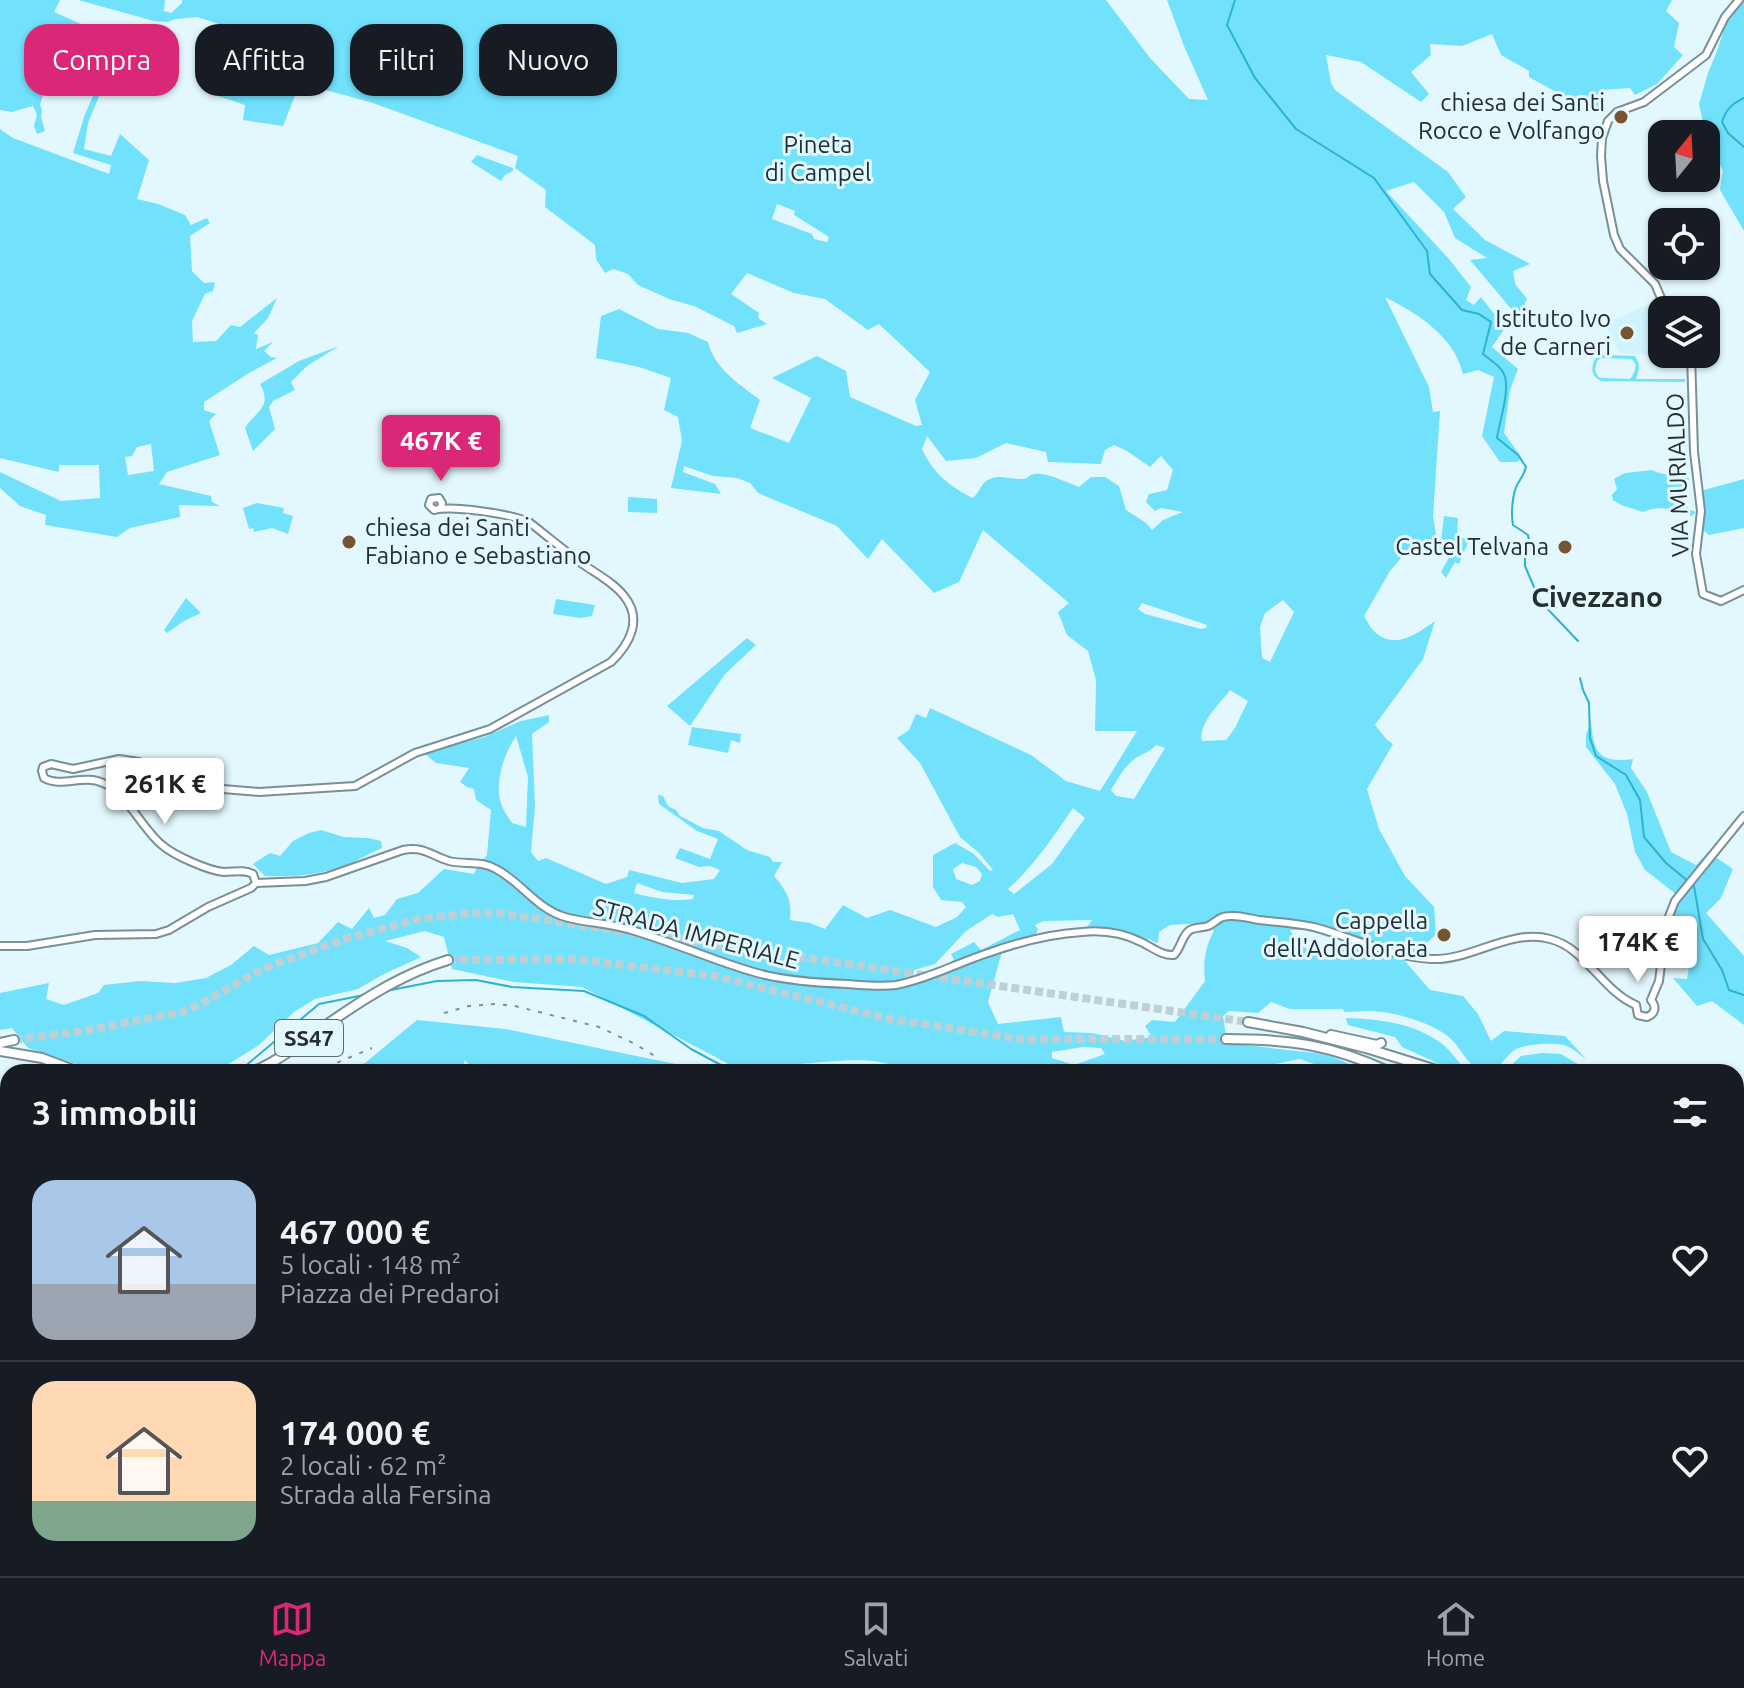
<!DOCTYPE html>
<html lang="it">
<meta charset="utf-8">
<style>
:root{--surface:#171b24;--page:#20242c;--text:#f1f3f6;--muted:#9ea1a6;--line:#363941;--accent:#db2777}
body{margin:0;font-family:Ubuntu,sans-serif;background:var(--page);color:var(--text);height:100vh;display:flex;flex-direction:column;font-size:30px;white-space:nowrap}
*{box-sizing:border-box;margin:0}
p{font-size:26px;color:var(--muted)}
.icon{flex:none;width:44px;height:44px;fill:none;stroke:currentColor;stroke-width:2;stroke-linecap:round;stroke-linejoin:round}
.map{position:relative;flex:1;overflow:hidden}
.sheet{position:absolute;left:0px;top:1064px;width:1744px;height:512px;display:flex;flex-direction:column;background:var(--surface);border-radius:24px 24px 0 0;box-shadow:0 2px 6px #0004}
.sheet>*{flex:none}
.banner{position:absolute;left:24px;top:24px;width:800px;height:72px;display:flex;gap:16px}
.needle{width:52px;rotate:18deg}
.buttons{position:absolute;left:1648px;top:120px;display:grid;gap:16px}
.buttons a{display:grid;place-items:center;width:72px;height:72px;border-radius:16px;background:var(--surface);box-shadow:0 2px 6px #0004;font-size:40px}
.price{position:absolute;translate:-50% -68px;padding:0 18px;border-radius:8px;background:#fff;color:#222;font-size:26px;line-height:52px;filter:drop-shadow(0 2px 4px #0008)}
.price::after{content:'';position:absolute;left:50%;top:48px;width:24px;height:18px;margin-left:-12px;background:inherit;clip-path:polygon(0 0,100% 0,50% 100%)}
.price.active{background:var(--accent);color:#fff}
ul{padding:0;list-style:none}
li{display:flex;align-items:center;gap:24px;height:200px;padding:0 32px}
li+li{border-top:2px solid var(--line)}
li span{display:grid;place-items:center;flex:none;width:224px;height:160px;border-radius:24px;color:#555}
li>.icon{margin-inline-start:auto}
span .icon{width:96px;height:96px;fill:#fffc;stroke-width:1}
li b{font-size:34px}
h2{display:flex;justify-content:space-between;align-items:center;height:96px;padding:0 32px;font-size:34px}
.tag{padding:0 28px;border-radius:24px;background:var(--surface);box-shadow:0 2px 6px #0004;font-size:28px;line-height:72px}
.tag.active{background:var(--accent);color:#fff}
.tabs{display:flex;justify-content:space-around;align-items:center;height:112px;border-top:2px solid var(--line);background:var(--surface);font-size:22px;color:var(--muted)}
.tabs a{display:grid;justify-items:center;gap:4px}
.tabs .active{color:var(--accent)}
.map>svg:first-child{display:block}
.built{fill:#d0f4fd}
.green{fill:#71e1fc;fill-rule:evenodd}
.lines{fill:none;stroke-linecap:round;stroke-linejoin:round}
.stream{stroke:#2cb3cf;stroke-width:2}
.trunk-tunnel{stroke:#bdd0d5;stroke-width:8;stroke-dasharray:8 4;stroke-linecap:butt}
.tertiary-casing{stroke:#789097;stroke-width:10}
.trunk-casing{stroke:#789097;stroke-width:12}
.tertiary{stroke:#fff;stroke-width:6}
.trunk{stroke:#fff;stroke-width:8}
.rail{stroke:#809094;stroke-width:2;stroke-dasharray:4 8;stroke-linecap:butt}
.poi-dot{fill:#78542e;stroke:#e3f8fe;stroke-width:3}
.labels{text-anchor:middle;stroke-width:6;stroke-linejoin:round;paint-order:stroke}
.shield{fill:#e3f8fe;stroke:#5e6b6e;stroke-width:2}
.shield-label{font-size:22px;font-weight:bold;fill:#252f31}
.poi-label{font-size:24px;fill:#252f31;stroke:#e3f8fe;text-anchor:end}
.park-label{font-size:24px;fill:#1a3035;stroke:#e3f8fe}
.street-label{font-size:24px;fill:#252f31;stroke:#e3f8fe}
.quarter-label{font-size:28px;font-weight:bold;fill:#252f31;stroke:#e3f8fe}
</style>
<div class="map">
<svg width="1744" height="1576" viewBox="0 0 1744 1576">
<rect width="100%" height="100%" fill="#e3f8fe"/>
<path class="built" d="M1654 302 1658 310 1652 313 1662 335 1651 342 1655 349 1662 346V352L1655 355 1619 353 1604 324Z"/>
<path class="green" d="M0 0H60L54 12 83 25 63 42 82 49 71 68 52 65 40 105 42 110 41 117 45 131 37 134 34 126 37 115 33 106 12 112 0 110Z
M78 0H165L164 11 171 13 182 3V0H1106L1150 58 1189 99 1208 100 1184 46 1167 0H1672L1666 11 1679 23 1674 47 1683 55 1657 84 1635 95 1630 88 1600 90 1603 108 1565 97 1529 77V71L1501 55 1492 34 1462 46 1430 44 1431 55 1411 72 1429 94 1421 102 1361 62 1326 55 1331 83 1335 90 1448 172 1466 197 1453 209 1485 240 1530 264 1513 271 1515 284 1527 299 1518 317 1470 260 1487 258 1455 238 1444 212 1414 182 1386 191 1449 259 1471 287 1466 300 1474 305 1481 297 1505 328 1492 347 1518 369 1510 390 1504 433 1522 458 1517 462H1500L1482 436 1494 377 1478 370 1463 374C1454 336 1418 314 1385 297L1429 387 1433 412 1440 411 1433 516 1437 541 1441 542 1444 516 1458 518 1457 536 1469 540 1459 564 1455 562 1446 578 1441 572 1451 554 1447 550 1416 540 1390 571 1364 616C1367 621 1371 629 1376 633 1396 650 1418 633 1435 621L1423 659 1375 725 1387 740 1393 744 1367 789 1379 829 1405 876 1434 907 1436 935 1405 961 1430 990 1463 996 1478 1014 1491 1041 1504 1031 1565 1036 1586 1059C1580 1055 1573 1048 1566 1046 1556 1042 1525 1044 1516 1049 1503 1057 1500 1074 1481 1069 1466 1065 1462 1049 1451 1039 1437 1025 1401 1014 1382 1012 1370 1010 1356 1012 1344 1012L1343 1009H1290L1271 1002 1258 1013 1229 1011 1223 1016 1227 1043 1315 1053 1331 1056 1368 1072H1311L1317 1065 1300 1059 1236 1072H908C879 1055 843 1061 811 1063 788 1065 765 1066 742 1071L582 987 514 982 452 969 444 937 425 931 385 941 407 948 421 957 382 975 358 989 315 999 294 1012 259 1045 227 1065 209 1072H110L82 1066 28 1048 12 1028 0 1030V993L49 983 46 999 64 1005 98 993 104 985 140 981 175 983 206 978 231 965 254 946 269 955 318 943 338 922 352 929 369 908 374 918 385 915 397 899 418 893 444 869 474 874 477 867 487 855 491 810 476 800 474 789 467 787 460 782 469 768 436 763 424 753 484 737 521 721 549 715V722L532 734 535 806 531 852 538 861 546 858 606 884 627 877 629 870 682 883 714 879 720 870 710 866 699 867 675 858 680 848 710 859 718 839 697 831 659 804 658 795 663 796 668 806 676 810 680 816 703 828 719 831 747 850 770 857 773 862H782L774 876C787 892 792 899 790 920L810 923 825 929 843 905 867 918 890 910 936 927 957 917 966 907 962 902 941 900 933 887V855L955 843 974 854 990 871 993 870 979 853 960 837 920 763 897 738 909 730 916 714 926 718 930 708 1031 755 1066 781 1100 791 1137 731H1095L1096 680 1088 651 1067 635 1058 612 1069 603 983 530 959 582 934 593 882 539 868 559 837 526 758 493 750 483 737 478 713 476 684 466 683 472 715 484 721 494 671 488 682 441 678 417 664 410 671 378 639 367 596 358 601 316 619 309 658 329 688 333 708 342C714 368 739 384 760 400L750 428 789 443 811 398 772 378 817 356 846 371 850 397 916 426 922 425 915 400 930 372 879 324 868 330 825 299 794 293 747 273 731 294 759 313 758 318 767 324 737 333 734 326 694 306 669 299 638 285 628 274 613 269 605 273 596 259 595 245 545 207 546 190 515 168 518 156 373 103 300 83 283 126 243 120 245 105 218 96 206 64 287 90 300 59 235 29 197 17 176 19 167 22 154 21ZM777 204 795 211 794 215 829 237 827 242 814 239 812 234 772 219ZM927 436 946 461 976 458 1006 443 1046 452 1048 462 1101 464 1105 450 1114 445 1127 451 1150 467 1161 456 1173 470 1167 490 1149 494 1146 502 1155 511 1161 508 1183 512 1163 520 1152 530 1146 523 1126 510 1119 486 1105 477H1091L1079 487C1068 483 1046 472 1035 474 1026 475 1031 478 1023 479 1012 480 1001 474 990 479 981 482 980 492 973 498 950 487 933 473 922 449ZM1283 600 1294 612 1270 662 1262 658 1260 627 1265 613ZM1142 603 1207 625 1206 628 1201 629 1145 614 1138 609ZM1230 690 1248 701 1235 728 1226 740 1202 741C1198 723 1220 704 1230 690ZM516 736 528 777 526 827 512 823C509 818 504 812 502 806 493 785 504 754 516 736ZM1156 745 1165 748 1134 799 1116 796 1111 790C1117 780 1123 769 1132 761 1140 754 1149 753 1156 745ZM1073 808 1085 818 1052 864 1014 894 1008 889C1034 866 1053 837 1073 808ZM962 863 976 867 982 874 980 881 972 885 956 879 953 869ZM637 883 662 892 694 895 693 899C673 902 654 898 634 893ZM992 914 998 917 1013 914 1020 930 981 950 974 942 951 954 954 960 939 968 913 976 914 970 935 964 966 931ZM1092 920 1087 927C1111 927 1122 935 1143 939 1155 941 1145 936 1156 943L1158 942 1159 932 1170 925 1205 923 1214 931C1205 947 1203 962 1205 981L1175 1022 1152 1020 1145 1026 1152 1037 1125 1041 1092 1033 1064 1032 1061 1017 998 1024 988 1002 1004 944 1036 934 1038 929 1035 925 1044 921ZM1290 930H1306L1341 941 1327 958 1299 945ZM1083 1047 1101 1048 1105 1054 1074 1065 1052 1058V1052Z
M1744 0V231L1720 190 1723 170 1708 146 1699 104 1708 73 1717 51 1728 17Z
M101 78 106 79 88 123 84 149 111 156 120 134 149 160 137 199 158 204 185 215 191 225 207 218 210 223 190 236 192 271 204 283 215 282 213 291 205 294 192 321 193 342 216 341 231 325 240 327 277 298 268 318 254 333 258 335 256 349 273 342 264 351 271 357 277 358 249 373 204 402V410L216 414 209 421 220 455 167 472 159 484 211 496 212 502 220 506 179 505 180 517 130 528 117 537 45 525 46 515 20 506 0 488V472L61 501 100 498 99 465H59V472L0 458V129L13 138 109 174 111 165 73 153 85 114ZM151 444 154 471 128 475 125 457 132 456 137 447Z
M477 155 513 168V171L505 175 501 181 471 162Z
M339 346 307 366 291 382 295 390 273 401 269 407 275 429 253 451 245 428C256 411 273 407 260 384L299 361Z
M1602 355 1635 356C1641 365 1639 370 1636 379H1685V382L1602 381C1592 378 1590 368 1595 359ZM1601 358 1631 359C1639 364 1635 372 1630 379L1602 378 1598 377 1595 370 1597 361Z
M1652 470C1664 476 1676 475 1689 478L1688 485 1678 491 1685 498 1688 509 1696 512 1692 516C1677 510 1659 504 1643 512L1621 505 1613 500 1612 495 1617 489 1614 479 1625 473Z
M1744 479V528L1709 535 1703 530 1702 498 1704 490Z
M628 497 657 499V513L628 512Z
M257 503 284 508 283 513 293 516 288 534 272 528 254 532 253 528 249 529 243 508Z
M186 598 201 613 184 621 167 633 164 630Z
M556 599 595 605 592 616 580 618 553 614Z
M747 638 756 645 725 674 690 726 667 706Z
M1591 722C1594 754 1599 763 1633 759L1631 768 1647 792 1671 852 1696 865 1708 852 1733 869 1721 898 1706 913 1744 956V1025L1712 1001 1697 1006 1673 978 1687 979C1691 950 1702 935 1670 920L1681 898 1645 870 1635 852 1627 814 1615 784 1586 747V734Z
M692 727 741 734 740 743 731 740 728 753 688 745Z
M321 830 344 837 368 838 381 841 382 848C370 853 359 860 347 865 320 875 294 877 265 876L253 864 270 853 280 856 293 841 309 833Z
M1346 1018C1378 1019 1416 1023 1442 1044 1451 1051 1459 1063 1467 1072H1444V1066L1402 1047 1395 1037 1348 1025Z
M417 1020 505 1029 690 1067 697 1072H475L465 1060 460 1072H342L365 1063Z
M1542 1053 1561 1054 1581 1066 1595 1068 1598 1072H1533L1520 1069 1518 1072H1504L1521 1056Z
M1736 1332 1744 1333V1576H1442L1448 1568H1736Z
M0 1545 8 1548V1568H40L53 1576H0Z
M679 1568H1413L1412 1576H751L748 1575 746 1576H672Z"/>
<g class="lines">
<path class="stream" d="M1235 0 1227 25 1255 78 1296 129 1374 178 1427 251 1430 274 1462 310 1479 314 1491 322 1483 354C1490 360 1499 365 1503 372 1512 387 1499 422 1497 438L1518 455 1526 467C1524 475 1521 478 1517 485 1512 496 1511 514 1513 525L1528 535 1529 541 1525 552V566L1540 601 1578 641
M1744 98C1732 104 1726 109 1722 122L1728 133 1744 147
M1580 678 1583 690 1589 703 1590 738 1596 756 1626 775 1640 800 1644 837 1666 863 1694 886 1703 939 1722 970 1729 990 1744 995
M386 991 437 981 476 980 512 987 584 991 644 1016 691 1049 734 1072
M235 1072 243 1068 319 1004 364 995
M774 1072C812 1066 850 1067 888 1068L893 1072
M1264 1072 1274 1066 1304 1072
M0 1097 8 1102
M1736 1325 1744 1324"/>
<path class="trunk-tunnel" d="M655 936 1248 1022
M448 960 575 959 714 976 889 1019 1021 1039H1226
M14 1040 83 1031 182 1012 201 1004 257 972 273 965 348 938 418 919 473 913H499L634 933"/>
<g class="tertiary-casing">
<path id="tertiary" d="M1663 310 1661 298 1655 284 1620 249 1614 235 1603 181 1601 156 1602 138 1608 121 1617 112 1644 102 1706 55 1725 17 1739 0
M1691 354 1694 452 1701 511 1696 554 1703 594 1721 601 1744 590
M256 883 305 881 326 877 403 850C424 846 430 855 449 861 465 865 481 860 496 869 521 882 537 909 565 917 586 923 609 923 631 930 673 942 714 961 757 973 787 981 817 983 847 984 863 985 880 987 896 985 928 979 957 963 988 953 1019 942 1049 934 1082 932 1102 930 1123 933 1141 942 1152 947 1162 956 1174 955 1181 948 1182 935 1190 930 1195 927 1202 928 1208 926 1213 924 1217 919 1223 917 1234 914 1248 918 1259 920 1277 922 1296 923 1314 927 1351 937 1392 957 1431 959 1471 961 1510 928 1550 939 1586 948 1602 991 1636 1005
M256 883 253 874C243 869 235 872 224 872 209 871 173 855 162 845 142 829 127 793 103 783 84 774 61 788 44 778L42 771 43 767 51 764 73 769 119 759 139 762 223 789 259 792 355 786 415 753 490 729 611 662C630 644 643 619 624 596 614 583 597 574 584 565 565 551 547 536 529 522 510 514 452 505 434 510L429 505 431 499 439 498 442 503 441 508
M0 946H27L95 935 156 934 169 930 208 907 251 888 256 883
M1651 1000 1659 981 1666 924 1675 901 1744 816
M1636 1005 1638 1015 1647 1017C1655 1014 1657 1007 1651 1000
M225 1576 229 1568"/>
</g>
<g class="trunk-casing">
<path id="trunk" d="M1248 1022 1303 1032 1366 1048 1443 1072
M1331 1035 1377 1045 1381 1043
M1226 1039C1290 1039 1332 1045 1390 1072
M0 1043 14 1040
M0 1051 42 1058 79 1072
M252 1072C281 1060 306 1039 332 1021 368 996 405 973 448 960
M1736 1233 1744 1239"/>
</g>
<use href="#tertiary" class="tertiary"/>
<use href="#trunk" class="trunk"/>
<path class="rail" d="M444 1013 469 1006 494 1004 515 1006 599 1027 633 1043 660 1059
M315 1072 372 1048
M0 1151 8 1150
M1736 1437 1744 1442"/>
</g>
<g class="poi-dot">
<circle cx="1621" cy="117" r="8"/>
<circle cx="1627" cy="333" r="8"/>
<circle cx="349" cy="542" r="8"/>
<circle cx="1565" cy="547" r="8"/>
<circle cx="1444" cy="935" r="8"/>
</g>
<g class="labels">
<rect class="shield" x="275" y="1020" width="68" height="36" rx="6"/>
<g class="shield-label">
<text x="309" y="1046">SS47</text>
</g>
<g class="poi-label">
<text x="1605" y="111">chiesa dei Santi<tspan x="1605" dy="28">Rocco e Volfango</tspan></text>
<text x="1611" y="327">Istituto Ivo<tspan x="1611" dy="28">de Carneri</tspan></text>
<text x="365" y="536" text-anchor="start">chiesa dei Santi<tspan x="365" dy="28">Fabiano e Sebastiano</tspan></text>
<text x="1549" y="555">Castel Telvana</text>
<text x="1428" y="929">Cappella<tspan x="1428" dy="28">dell'Addolorata</tspan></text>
</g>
<g class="park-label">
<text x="818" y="153">Pineta<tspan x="818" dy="28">di Campel</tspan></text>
</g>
<g class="street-label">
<text transform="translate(1678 475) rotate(-92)" y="8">VIA MURIALDO</text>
<text transform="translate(696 934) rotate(15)" y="8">STRADA IMPERIALE</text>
</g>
<g class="quarter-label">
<text x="1597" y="607">Civezzano</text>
</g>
</g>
</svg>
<div class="buttons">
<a><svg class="needle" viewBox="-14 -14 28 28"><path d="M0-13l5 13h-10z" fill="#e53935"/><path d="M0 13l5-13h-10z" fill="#9ea1a6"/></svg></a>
<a><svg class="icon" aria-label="locate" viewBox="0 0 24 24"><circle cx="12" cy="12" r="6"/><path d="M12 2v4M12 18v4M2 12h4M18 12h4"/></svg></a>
<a><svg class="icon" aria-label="layers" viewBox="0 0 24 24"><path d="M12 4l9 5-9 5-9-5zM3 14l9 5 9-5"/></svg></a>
</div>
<b class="price active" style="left:441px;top:483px">467K €</b>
<b class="price" style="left:165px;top:826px">261K €</b>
<b class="price" style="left:1638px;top:984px">174K €</b>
<div class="banner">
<a class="tag active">Compra</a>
<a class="tag">Affitta</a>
<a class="tag">Filtri</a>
<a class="tag">Nuovo</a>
</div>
<section class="sheet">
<h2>3 immobili<svg class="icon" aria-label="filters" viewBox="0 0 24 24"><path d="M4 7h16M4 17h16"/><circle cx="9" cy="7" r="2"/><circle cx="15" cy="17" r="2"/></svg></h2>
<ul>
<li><span style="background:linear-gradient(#a9c7e8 65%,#9aa5b1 0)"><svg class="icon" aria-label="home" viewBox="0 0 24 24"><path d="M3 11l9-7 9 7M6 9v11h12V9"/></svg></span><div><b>467 000 €</b><p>5 locali · 148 m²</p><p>Piazza dei Predaroi</p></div><svg class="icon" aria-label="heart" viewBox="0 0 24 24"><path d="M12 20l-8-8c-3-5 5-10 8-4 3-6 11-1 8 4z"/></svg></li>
<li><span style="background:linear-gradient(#ffd9b3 75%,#7fa58c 0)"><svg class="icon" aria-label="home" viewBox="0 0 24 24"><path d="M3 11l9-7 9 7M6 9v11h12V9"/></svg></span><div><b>174 000 €</b><p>2 locali · 62 m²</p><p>Strada alla Fersina</p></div><svg class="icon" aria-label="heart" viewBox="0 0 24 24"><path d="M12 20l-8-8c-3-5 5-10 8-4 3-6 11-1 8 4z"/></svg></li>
</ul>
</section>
</div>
<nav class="tabs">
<a class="active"><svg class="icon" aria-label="map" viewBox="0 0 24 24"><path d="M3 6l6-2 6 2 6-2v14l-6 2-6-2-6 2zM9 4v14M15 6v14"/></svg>Mappa</a>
<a><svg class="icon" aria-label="saved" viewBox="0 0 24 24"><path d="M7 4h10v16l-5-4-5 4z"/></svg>Salvati</a>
<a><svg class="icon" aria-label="home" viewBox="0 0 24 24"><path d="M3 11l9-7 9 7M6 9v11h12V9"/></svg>Home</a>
</nav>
